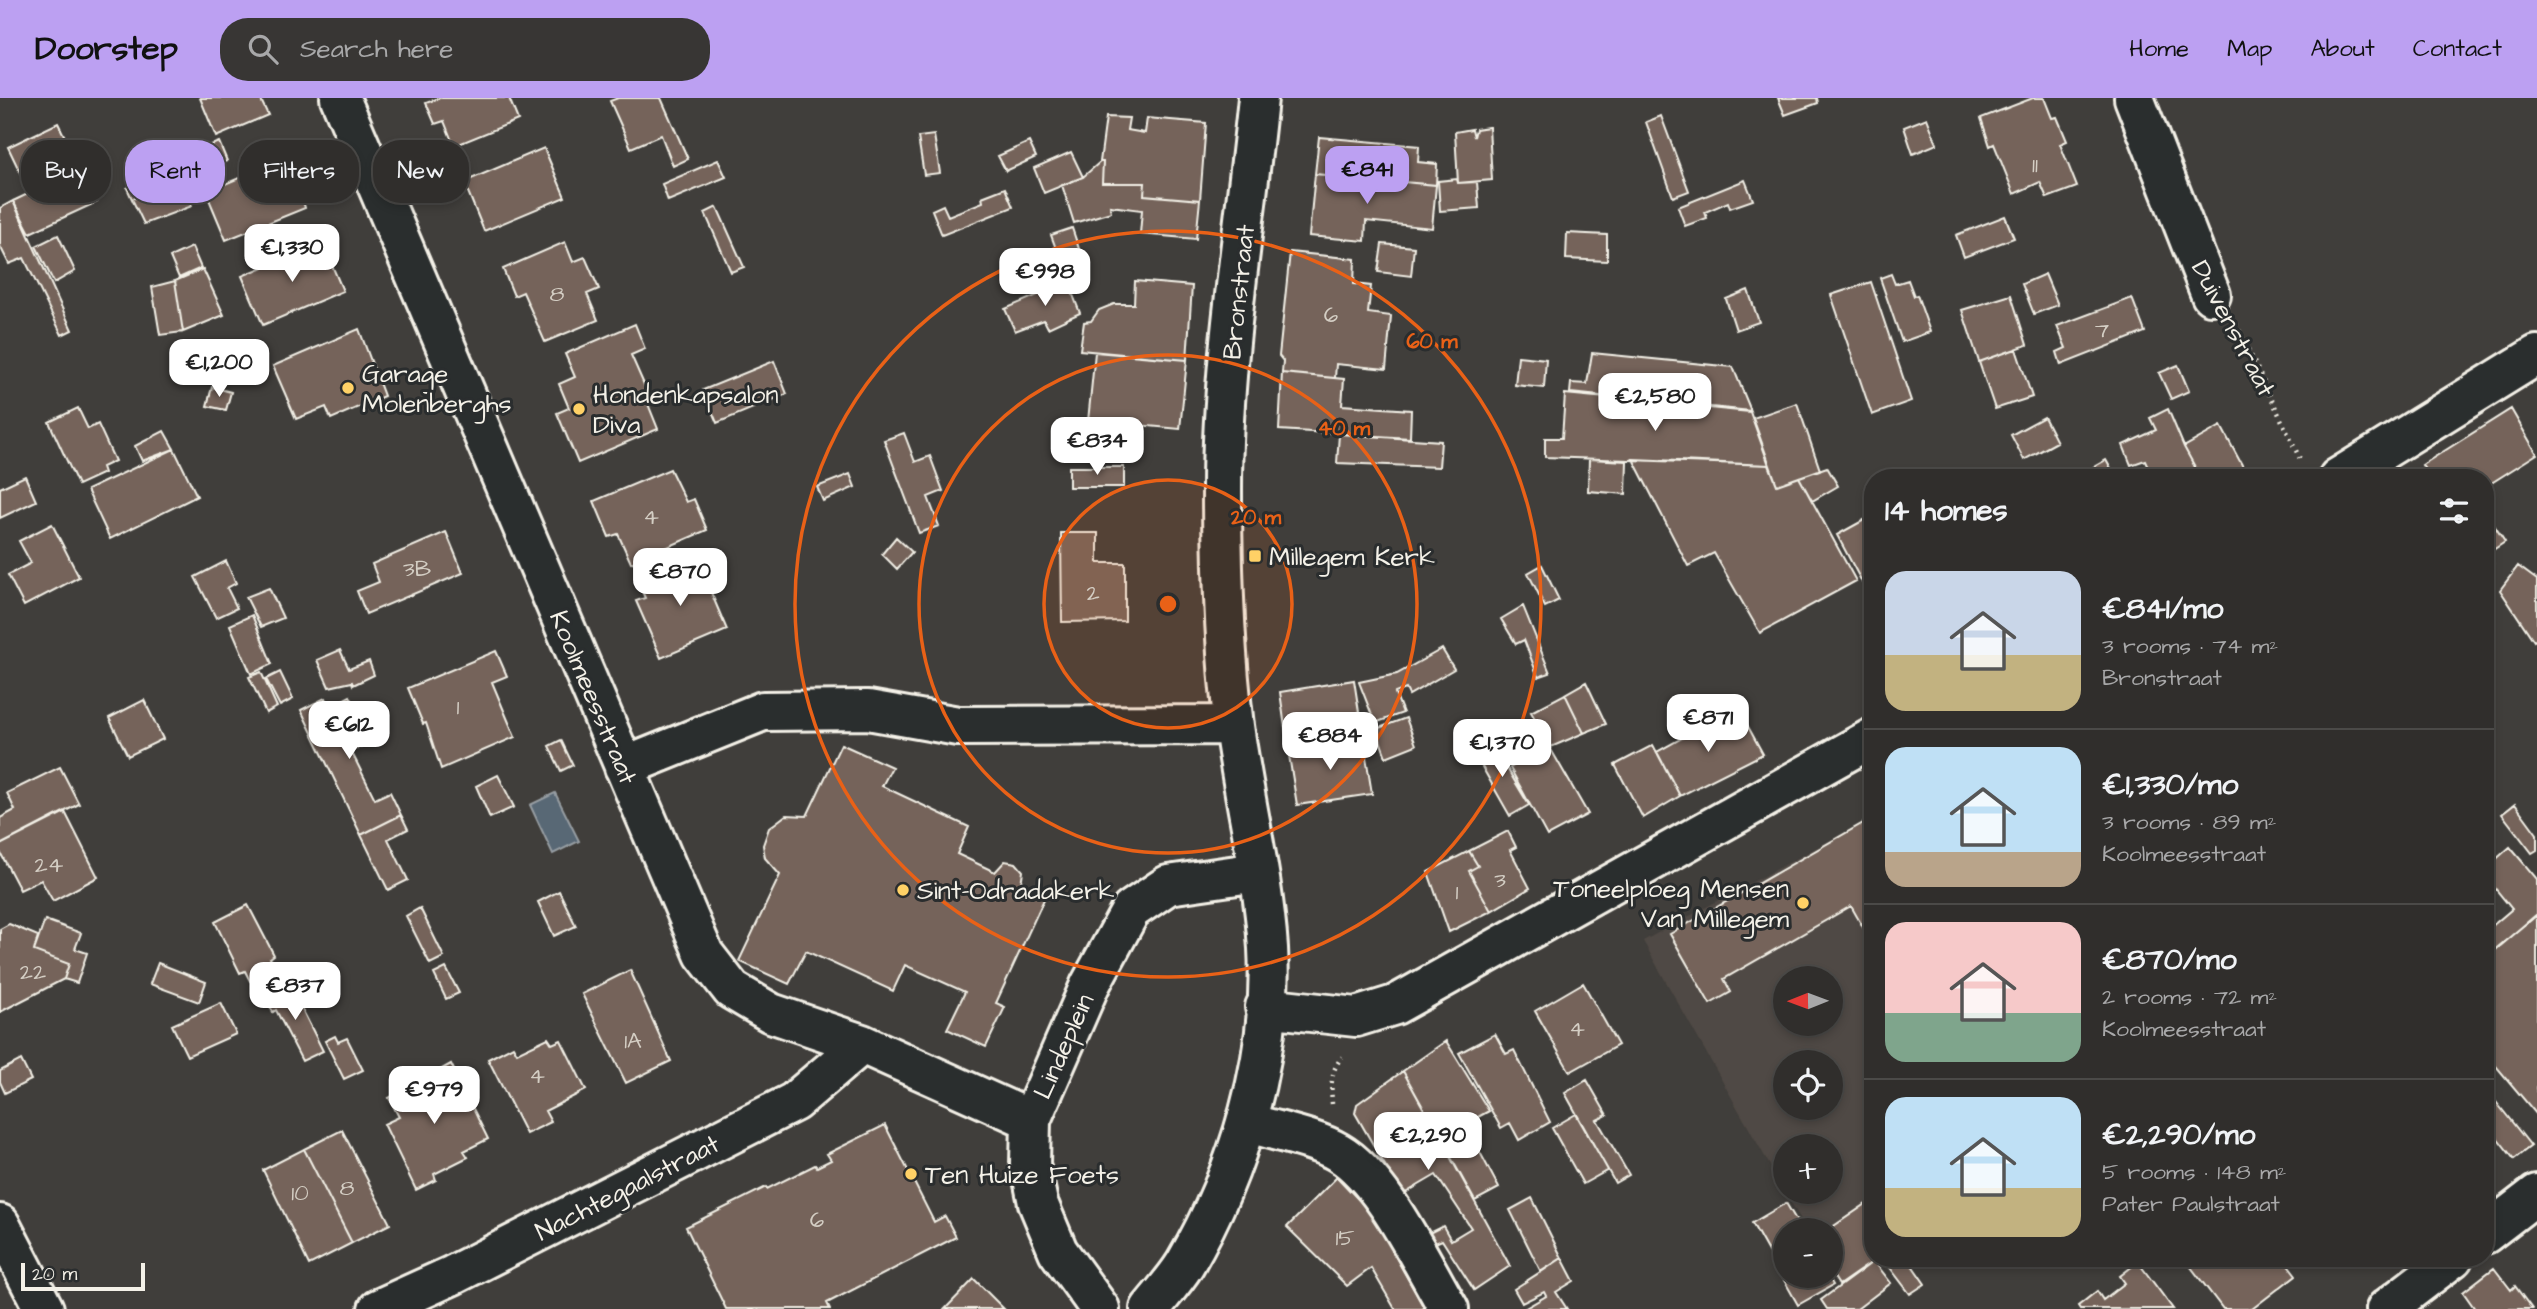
<!DOCTYPE html>
<meta charset="utf-8">
<style>
:root{--surface:#302e2c;--page:#383634;--text:#f1f3f6;--muted:#a8a8a9;--line:#4b4a48;--accent:#bca0f2}
body{margin:0;font-family:"Architects Daughter",sans-serif;background:var(--page);color:var(--text);height:100vh;display:flex;flex-direction:column;font-size:26px;white-space:nowrap}
*{box-sizing:border-box;margin:0}
p{font-size:23px;color:var(--muted)}
.icon{flex:none;width:38px;height:38px;fill:none;stroke:currentColor;stroke-width:2;stroke-linecap:round;stroke-linejoin:round}
.map{position:relative;flex:1;overflow:hidden}
.drawer{position:absolute;left:1864px;top:371px;width:630px;height:798px;display:flex;flex-direction:column;background:var(--surface);border-radius:28px;box-shadow:0 4px 10px #0003,0 0 0 2px var(--line)}
.drawer>*{flex:none}
.banner{position:absolute;left:21px;top:42px;width:665px;height:63px;display:flex;gap:14px}
.needle{width:46px;rotate:269deg}
.tools{position:absolute;left:1773px;top:868px;display:grid;gap:14px}
.tools a{display:grid;place-items:center;width:70px;height:70px;border-radius:50%;background:var(--surface);box-shadow:0 4px 10px #0003,0 0 0 2px var(--line);font-size:35px}
.scale{position:absolute;left:21px;bottom:18px;width:124px;box-sizing:border-box;padding-left:7px;border:4px solid #f4f1e8;border-top:0;font-size:19px;line-height:24px;white-space:nowrap;color:#f4f1e8;-webkit-text-stroke:5px #2a2d2e;paint-order:stroke}
.price{position:absolute;translate:-50% -60px;padding:0 16px;border-radius:14px;background:#fff;color:#222;font-size:23px;line-height:46px;filter:drop-shadow(0 2px 4px #0008)}
.price::after{content:'';position:absolute;left:50%;top:42px;width:21px;height:16px;margin-left:-10px;background:inherit;clip-path:polygon(0 0,100% 0,50% 100%)}
.price.current{background:var(--accent);color:#111}
ul{padding:0;list-style:none}
li{display:flex;align-items:center;gap:21px;height:175px;padding:0 21px}
li+li{border-top:2px solid var(--line)}
li span{display:grid;place-items:center;flex:none;width:196px;height:140px;border-radius:21px;color:#555}
li>.icon{margin-inline-start:auto}
span .icon{width:84px;height:84px;fill:#fffc;stroke-width:1}
li b{font-size:30px}
h2{display:flex;justify-content:space-between;align-items:center;height:84px;padding:0 21px;font-size:30px}
.tag{padding:0 24px;border-radius:28px;background:var(--surface);box-shadow:0 4px 10px #0003,0 0 0 2px var(--line);font-size:24px;line-height:63px}
.tag.current{background:var(--accent);color:#111}
header{display:flex;align-items:center;gap:42px;box-sizing:border-box;height:98px;padding:0 35px;background:var(--accent);color:#111}
header strong{font-size:33px}
nav{display:flex;gap:38px;margin-inline-start:auto;font-size:24px}
.search{width:490px;height:63px;background:var(--page);display:flex;align-items:center;gap:18px;box-sizing:border-box;padding:0 24px;border-radius:28px;color:var(--muted);font-size:26px}
.map>svg:first-child{display:block}
.built{fill:#504944;fill-rule:evenodd}
.water{fill:#596775;stroke:#979ea3;stroke-width:2}
.building{fill:#74645a;stroke:#f4f1e8;stroke-width:2}
.lines{fill:none;stroke-linecap:round;stroke-linejoin:round}
.minor-casing{stroke:#f4f1e8;stroke-width:44}
.path{stroke:#f4f1e8;stroke-width:4.5;stroke-dasharray:2 5;stroke-linecap:butt}
.minor{stroke:#2a2d2e;stroke-width:38}
.ring{fill:none;stroke:#e96117;stroke-width:3.5}
.poi-dot{fill:#ffd166;stroke:#2a2d2e;stroke-width:2.5}
.labels{text-anchor:middle;stroke-width:6;stroke-linejoin:round;paint-order:stroke}
.number-label{font-size:23px;fill:#d4cec4}
.street-label{font-size:26px;fill:#f4f1e8;stroke:#2a2d2e}
.poi-label{font-size:26px;fill:#f4f1e8;stroke:#2a2d2e;text-anchor:start}
.centre{fill:#e96117;stroke:#2a2d2e;stroke-width:3.5}
.ring-label{font-size:21px;text-anchor:middle;font-weight:bold;fill:#e96117;stroke:#2a2d2e;stroke-width:6;stroke-linejoin:round;paint-order:stroke}
</style>
<header>
<strong>Doorstep</strong>
<div class="search"><svg class="icon" aria-label="search" viewBox="0 0 24 24"><circle cx="10" cy="10" r="6"/><path d="M15 15l6 6"/></svg>Search here</div>
<nav><a>Home</a><a>Map</a><a>About</a><a>Contact</a></nav>
</header>
<div class="map">
<svg width="2537" height="1211" viewBox="0 0 2537 1211">
<rect width="100%" height="100%" fill="#403e3b"/>
<filter id="ink" filterUnits="userSpaceOnUse"><feTurbulence type="fractalNoise" baseFrequency=".0143" numOctaves="2"/><feDisplacementMap in="SourceGraphic" scale="14" xChannelSelector="R" yChannelSelector="G"/><feConvolveMatrix kernelMatrix="1 2 1 2 8 2 1 2 1" color-interpolation-filters="sRGB"/></filter>
<g filter="url(#ink)">
<path class="built" d="M1872 720V1160H1882L1839 1189 1831 1174 1830 1132H1807L1785 1094H1830V1048H1785V1094L1643 843ZM1785 880H1830V926H1785ZM1785 964H1830V1010H1785Z"/>
<path class="water" d="M555 695 579 743 553 756 530 707Z"/>
<path class="building" d="M200 0H260L268 17 216 39Z
M439 0H509L518 22 454 48 444 23 435 26 426 5Z
M618 0H661L688 61 673 68 661 37 631 50 610 3Z
M1778 0H1817L1818 5 1785 17Z
M2033 0H2044L2052 20 2057 19 2067 43 2060 46 2077 89 2047 100 2040 84 2014 96 1994 46 1990 48 1981 20Z
M1661 18 1689 93 1673 99 1646 24Z
M1106 19 1129 20 1127 32 1145 35 1147 20 1206 25 1200 102 1144 97 1145 85H1102L1103 64H1100Z
M1927 20 1937 46 1913 56 1904 29Z
M58 25 97 104 30 135 13 103 30 95 8 49Z
M1489 29 1492 82 1458 85 1455 34 1472 31 1474 39 1476 31Z
M934 37 940 75 924 77 918 39Z
M1319 39 1419 48 1418 64 1437 66 1436 87 1315 76Z
M219 44 227 63 132 101 127 90 154 79 150 70Z
M1029 44 1036 59 1006 73 998 58Z
M544 50 565 99 484 133 464 84Z
M1071 54 1083 79 1044 95 1034 70Z
M284 61 292 80 296 79 305 110 226 142 206 94Z
M718 62 726 79 668 103 662 86Z
M1100 64H1103L1102 85H1145L1144 97 1200 102 1196 141 1140 136 1142 112 1110 108 1111 114 1074 125 1062 87 1083 79Z
M1315 76 1436 87 1432 130 1366 123 1365 143 1309 138Z
M1457 81 1458 85 1477 84 1479 110 1440 113 1438 83Z
M181 82 192 108 144 126 132 101Z
M1745 82 1753 102 1730 110 1728 104 1705 114 1707 120 1685 128 1678 109Z
M1005 90 1013 109 942 137 932 112 943 107 948 118 983 104 982 99Z
M13 103 72 232 62 237 24 160 9 166 0 148V110Z
M717 109 744 169 731 174 705 115Z
M2005 118 2014 140 1964 159 1956 137Z
M1072 130 1081 157 1061 164 1051 137Z
M1567 135 1607 137V163L1566 161Z
M58 137 75 173 54 185 36 148Z
M322 144 343 193 263 227 242 178Z
M565 144 573 164 585 159 599 191 587 196 598 222 545 244 523 194 514 198 503 171Z
M1382 146 1414 149 1411 178 1378 174Z
M192 149 201 170 179 180 170 159Z
M1290 154 1355 161 1354 186 1371 188 1368 215 1391 218 1386 271 1336 266 1335 280 1282 275 1283 263 1279 258Z
M203 171 224 217 183 234 175 183Z
M1891 176 1895 186 1908 182 1914 198 1917 197 1930 234 1902 244 1880 180Z
M2045 176 2058 207 2034 216 2022 186Z
M175 183 183 234 160 237 152 189Z
M1135 183 1192 188 1187 262 1080 252 1084 224 1091 223 1099 212 1114 206H1134Z
M1068 184 1080 215 1048 230 1044 222 1015 233 1005 211Z
M1871 184 1911 303 1872 317 1831 197Z
M1748 192 1759 224 1736 232 1726 201Z
M2011 197 2027 247 1979 264 1962 212Z
M2132 200 2145 234 2061 267 2057 254 2066 250 2057 228Z
M635 226 645 251 631 257 650 300 646 301 658 331 578 365 557 315 569 310 559 286 575 279 565 256Z
M359 231 384 298 331 321 326 309 296 321 273 268Z
M2016 251 2032 299 1995 311 1979 264Z
M1095 254 1187 262 1180 331 1127 326 1125 337 1087 333Z
M1592 255 1733 269 1751 313 1570 295 1571 285 1587 286Z
M1518 258 1546 261 1544 290 1515 287Z
M774 263 787 296 717 325 703 292Z
M2178 267 2189 293 2171 301 2159 275Z
M1282 275 1344 281 1342 307 1411 312 1410 340 1279 332Z
M212 289 231 294 226 312 207 308Z
M1565 296 1750 314 1769 367 1545 359V340H1562Z
M1797 305 1820 372 1777 387 1753 320Z
M78 310 88 331 98 326 115 363 102 369 104 375 78 387 49 324Z
M2168 311 2184 349 2201 380H2153L2145 362 2131 367 2123 347 2156 332 2150 320Z
M2511 311 2537 356 2485 389V380H2430L2422 367Z
M2044 319 2057 344 2024 362 2011 337Z
M2221 328 2249 380H2201L2184 349Z
M164 333 174 351 142 363 135 348Z
M904 335 915 364 930 358 943 393 928 399 939 428 919 435 884 342Z
M1339 336 1441 343 1439 369 1337 365Z
M174 351 197 398 110 441 87 392Z
M1589 361 1627 363 1626 396 1588 393Z
M1633 361 1769 367 1777 387 1799 379 1856 483 1760 535 1714 455 1688 468Z
M2106 362 2116 380H2086L2093 376 2090 371Z
M1069 369H1124V389H1069Z
M1827 369 1838 388 1812 403 1799 379Z
M670 371 686 404 694 401 707 432 631 465 618 436 609 439 594 403Z
M850 376 855 389 823 403 817 389Z
M25 378 36 403 0 420V390Z
M2485 413 2505 444 2487 456 2493 465 2485 469Z
M1866 421 1872 433V503L1837 437Z
M52 426 79 479 24 508 8 477 31 465 19 443Z
M446 434 463 475 366 516 357 493 379 484 372 466Z
M1061 435H1098V465H1125V523L1062 524Z
M896 439 912 454 897 471 882 456Z
M696 459 727 532 661 560 636 503 645 500 638 484Z
M226 463 236 485 227 490 237 510 216 520 195 479Z
M1542 467 1559 502 1545 509 1528 475Z
M2518 468 2537 482V541L2534 543 2500 492Z
M269 490 283 520 261 529 246 499Z
M1523 508 1550 575 1538 579 1524 542 1516 546 1501 521Z
M252 517 272 566 251 576 230 527Z
M1442 551 1454 571 1409 597 1406 591 1395 595 1403 615 1375 625 1359 584 1397 576Z
M340 552 349 571 369 563 374 577 353 587 352 584 329 589 317 562Z
M496 553 507 578 492 584 515 639 441 671 426 625 423 626 408 590Z
M261 574 277 609 266 615 249 579Z
M280 574 293 601 280 608 266 581Z
M1354 582 1363 640 1288 651 1280 594Z
M1586 584 1606 626 1584 635 1565 596Z
M1565 596 1584 635 1551 649 1531 614Z
M350 598 373 643 351 653 375 701 390 694 401 717 361 737 301 612 325 600 329 609Z
M144 602 163 641 128 658 109 620Z
M1720 619 1726 631 1745 623 1763 656 1680 698 1657 654Z
M1406 620 1416 647 1386 659 1376 631Z
M1487 637 1529 707 1510 718 1481 667 1489 662 1479 642Z
M1363 640 1372 696 1297 707 1288 651Z
M561 642 573 667 561 673 549 648Z
M841 646 892 669 882 688 969 729 957 756 995 774 1005 763 1016 765 1023 773 1021 786 1045 799 996 905 1005 909 986 949 947 931 965 894 905 867 893 893 806 853 789 886 739 863 780 777 765 760 763 747 769 730 786 717 807 718Z
M1653 647 1680 698 1643 720 1615 667Z
M1549 648 1588 716 1547 738 1510 670Z
M60 669 79 706 0 747V720L15 712 7 695Z
M498 677 514 709 490 720 476 688Z
M2515 706 2537 736V752L2532 755 2502 716Z
M65 714 98 779 53 803 41 782 20 792 0 754V747Z
M401 717 408 731 388 741 408 782 388 792 361 737Z
M1872 720V845L1851 808 1724 881 1731 894 1710 906 1670 836Z
M1508 733 1516 749 1510 752 1530 790 1491 813 1469 773 1478 768 1469 753Z
M2510 749 2537 781V816L2485 860V834L2512 811 2485 778V771Z
M1469 753 1478 768 1469 773 1491 813 1449 834 1428 774Z
M559 793 576 828 554 838 538 804Z
M248 807 274 857 270 860 275 870 250 883 245 873 240 875 215 824Z
M420 810 444 859 430 866 406 818Z
M2537 817V1017L2485 955V861Z
M45 822 81 835 75 851 87 855 77 885 64 881 69 866 34 853Z
M9 826 38 838 34 853 69 866 64 881 0 914V831Z
M158 865 206 884 199 904 150 886Z
M446 870 459 895 446 901 434 876Z
M630 872 671 963 626 985 582 896Z
M1583 885 1618 947 1570 974 1535 913Z
M290 887 323 953 302 963 276 912 273 914 265 899Z
M221 905 236 936 187 958 172 927Z
M1495 936 1506 956 1514 952 1550 1024 1519 1042 1510 1025 1501 1030 1459 955Z
M335 938 338 944 347 940 363 972 344 981 325 943Z
M548 940 552 946 561 942 586 992 545 1013 551 1024 526 1036 488 961 513 948 517 955Z
M1446 943 1489 1013 1465 1026 1499 1090 1475 1103 1403 973Z
M21 962 31 982 5 995 0 984V973Z
M451 966 488 1041 464 1053 468 1059 434 1076 436 1082 416 1092 384 1026 399 1019 389 1000Z
M1403 973 1510 1168 1474 1192 1442 1142 1433 1146 1427 1136 1443 1128 1451 1142 1471 1130 1436 1077 1402 1097 1355 1015 1357 1006Z
M1587 982 1607 1017 1597 1022 1629 1077 1615 1085 1565 995Z
M2485 990 2531 1048 2514 1061 2485 1024Z
M1576 1016 1608 1072 1583 1086 1552 1030Z
M885 1027 934 1124 945 1118 956 1139 827 1205 830 1211H726L686 1129 766 1089 767 1091 815 1067 817 1069 831 1062 827 1056Z
M342 1032 390 1126 352 1145 304 1051Z
M304 1051 352 1145 309 1167 263 1072Z
M1337 1079 1376 1120 1400 1150 1394 1156 1425 1211H1395L1371 1170 1347 1188 1287 1129Z
M1532 1100 1562 1160 1541 1174 1510 1112Z
M1872 1102V1160H1878L1839 1187 1830 1173V1132H1828Z
M1786 1105 1802 1132H1785V1178H1828L1833 1187 1798 1207 1752 1125Z
M1562 1160 1574 1183 1556 1194 1567 1211H1524L1546 1198 1544 1194 1522 1205 1514 1191Z
M1898 1160H1907L1925 1186 1910 1196 1888 1167Z
M2184 1160H2283L2296 1177 2252 1211H2223Z
M1874 1163 1891 1185 1857 1211H1827L1821 1202Z
M2138 1164 2173 1211H2080L2078 1208 2097 1193 2103 1202 2125 1185 2120 1178Z
M2494 1170 2511 1192 2515 1188 2532 1211H2475L2463 1194Z
M974 1181 1004 1211H945Z"/>
<g class="lines">
<g class="minor-casing">
<path id="minor" d="M340 0 704 856 732 892 771 915 862 946 1031 1022
M2134 0 2211 197
M2338 380 2537 257
M624 669 763 613 868 612 958 628 1234 627
M1265 909 1356 919 1395 907 1872 640
M1246 1024C1273 1033 1315 1040 1338 1054 1383 1080 1422 1166 1449 1211
M0 1126 44 1211
M2485 1136 2537 1096
M378 1211 453 1177 794 1004 862 946
M1100 1211 1058 1153 1038 1105 1030 1066 1031 1022 1090 887 1131 812 1168 787 1258 774
M1150 1211C1162 1196 1175 1182 1185 1166 1239 1074 1274 958 1268 850 1263 776 1244 702 1234 628 1224 550 1222 470 1222 391 1222 261 1245 130 1258 0
M2386 1211 2453 1160"/>
</g>
<path class="path" d="M2236 226 2301 363
M1332 1006C1331 989 1330 973 1342 959"/>
<use href="#minor" class="minor"/>
</g>
</g>
<circle cx="1168" cy="506" r="124" fill="#e96117" fill-opacity=".12"/>
<g class="ring">
<circle cx="1168" cy="506" r="124"/>
<circle cx="1168" cy="506" r="249"/>
<circle cx="1168" cy="506" r="373"/>
</g>
<g class="poi-dot">
<circle cx="348" cy="290" r="7"/>
<circle cx="579" cy="311" r="7"/>
<rect x="1248" y="451" width="14" height="14" rx="3.5"/>
<circle cx="903" cy="792" r="7"/>
<circle cx="1803" cy="805" r="7"/>
<circle cx="911" cy="1076" r="7"/>
</g>
<g class="labels">
<g class="number-label">
<text x="2035" y="74">11</text>
<text x="557" y="203">8</text>
<text x="1331" y="224">6</text>
<text x="2102" y="239">7</text>
<text x="651" y="426">4</text>
<text x="417" y="478">3B</text>
<text x="1093" y="502">2</text>
<text x="458" y="616">1</text>
<text x="49" y="774">24</text>
<text x="1500" y="789">3</text>
<text x="1457" y="801">1</text>
<text x="33" y="881">22</text>
<text x="1577" y="938">4</text>
<text x="633" y="950">1A</text>
<text x="537" y="985">4</text>
<text x="347" y="1097">8</text>
<text x="300" y="1102">10</text>
<text x="817" y="1129">6</text>
<text x="1345" y="1147">15</text>
</g>
<g class="street-label">
<text transform="translate(1238 194) rotate(-84)" y="9">Bronstraat</text>
<text transform="translate(2234 230) rotate(62)" y="9">Duivenstraat</text>
<text transform="translate(594 599) rotate(67)" y="9">Koolmeesstraat</text>
<text transform="translate(1063 948) rotate(-66)" y="9">Lindeplein</text>
<text transform="translate(627 1089) rotate(-27)" y="9">Nachtegaalstraat</text>
</g>
<g class="poi-label">
<text x="362" y="284">Garage<tspan x="362" dy="30">Molenberghs</tspan></text>
<text x="593" y="305">Hondenkapsalon<tspan x="593" dy="30">Diva</tspan></text>
<text x="1269" y="467">Millegem Kerk</text>
<text x="1789" y="799" text-anchor="end">Toneelploeg Mensen<tspan x="1789" dy="30">Van Millegem</tspan></text>
<text x="917" y="801">Sint-Odradakerk</text>
<text x="925" y="1085">Ten Huize Foets</text>
</g>
</g>
<circle cx="1168" cy="506" r="10" class="centre"/>
<g class="ring-label">
<text x="1432" y="250">60 m</text>
<text x="1344" y="337">40 m</text>
<text x="1256" y="426">20 m</text>
</g>
</svg>
<div class="tools">
<a><svg class="needle" viewBox="-14 -14 28 28"><path d="M0-13l5 13h-10z" fill="#e53935"/><path d="M0 13l5-13h-10z" fill="#a8a8a9"/></svg></a>
<a><svg class="icon" aria-label="locate" viewBox="0 0 24 24"><circle cx="12" cy="12" r="6"/><path d="M12 2v4M12 18v4M2 12h4M18 12h4"/></svg></a>
<a>+</a>
<a>−</a>
</div>
<div class="scale">20 m</div>
<b class="price current" style="left:1367px;top:108px">€841</b>
<b class="price" style="left:292px;top:186px">€1,330</b>
<b class="price" style="left:1045px;top:210px">€998</b>
<b class="price" style="left:219px;top:301px">€1,200</b>
<b class="price" style="left:1655px;top:335px">€2,580</b>
<b class="price" style="left:1097px;top:379px">€834</b>
<b class="price" style="left:680px;top:510px">€870</b>
<b class="price" style="left:1708px;top:656px">€871</b>
<b class="price" style="left:349px;top:663px">€612</b>
<b class="price" style="left:1330px;top:674px">€884</b>
<b class="price" style="left:1502px;top:681px">€1,370</b>
<b class="price" style="left:295px;top:924px">€837</b>
<b class="price" style="left:434px;top:1028px">€979</b>
<b class="price" style="left:1428px;top:1074px">€2,290</b>
<div class="banner">
<a class="tag">Buy</a>
<a class="tag current">Rent</a>
<a class="tag">Filters</a>
<a class="tag">New</a>
</div>
<section class="drawer">
<h2>14 homes<svg class="icon" aria-label="filters" viewBox="0 0 24 24"><path d="M4 7h16M4 17h16"/><circle cx="9" cy="7" r="2"/><circle cx="15" cy="17" r="2"/></svg></h2>
<ul>
<li><span style="background:linear-gradient(#c9d6e8 60%,#c2b280 0)"><svg class="icon" aria-label="home" viewBox="0 0 24 24"><path d="M3 11l9-7 9 7M6 9v11h12V9"/></svg></span><div><b>€841/mo</b><p>3 rooms · 74 m²</p><p>Bronstraat</p></div></li>
<li><span style="background:linear-gradient(#bfe0f5 75%,#b9a48a 0)"><svg class="icon" aria-label="home" viewBox="0 0 24 24"><path d="M3 11l9-7 9 7M6 9v11h12V9"/></svg></span><div><b>€1,330/mo</b><p>3 rooms · 89 m²</p><p>Koolmeesstraat</p></div></li>
<li><span style="background:linear-gradient(#f6c9c9 65%,#7fa58c 0)"><svg class="icon" aria-label="home" viewBox="0 0 24 24"><path d="M3 11l9-7 9 7M6 9v11h12V9"/></svg></span><div><b>€870/mo</b><p>2 rooms · 72 m²</p><p>Koolmeesstraat</p></div></li>
<li><span style="background:linear-gradient(#bfe0f5 65%,#c2b280 0)"><svg class="icon" aria-label="home" viewBox="0 0 24 24"><path d="M3 11l9-7 9 7M6 9v11h12V9"/></svg></span><div><b>€2,290/mo</b><p>5 rooms · 148 m²</p><p>Pater Paulstraat</p></div></li>
</ul>
</section>
</div>
